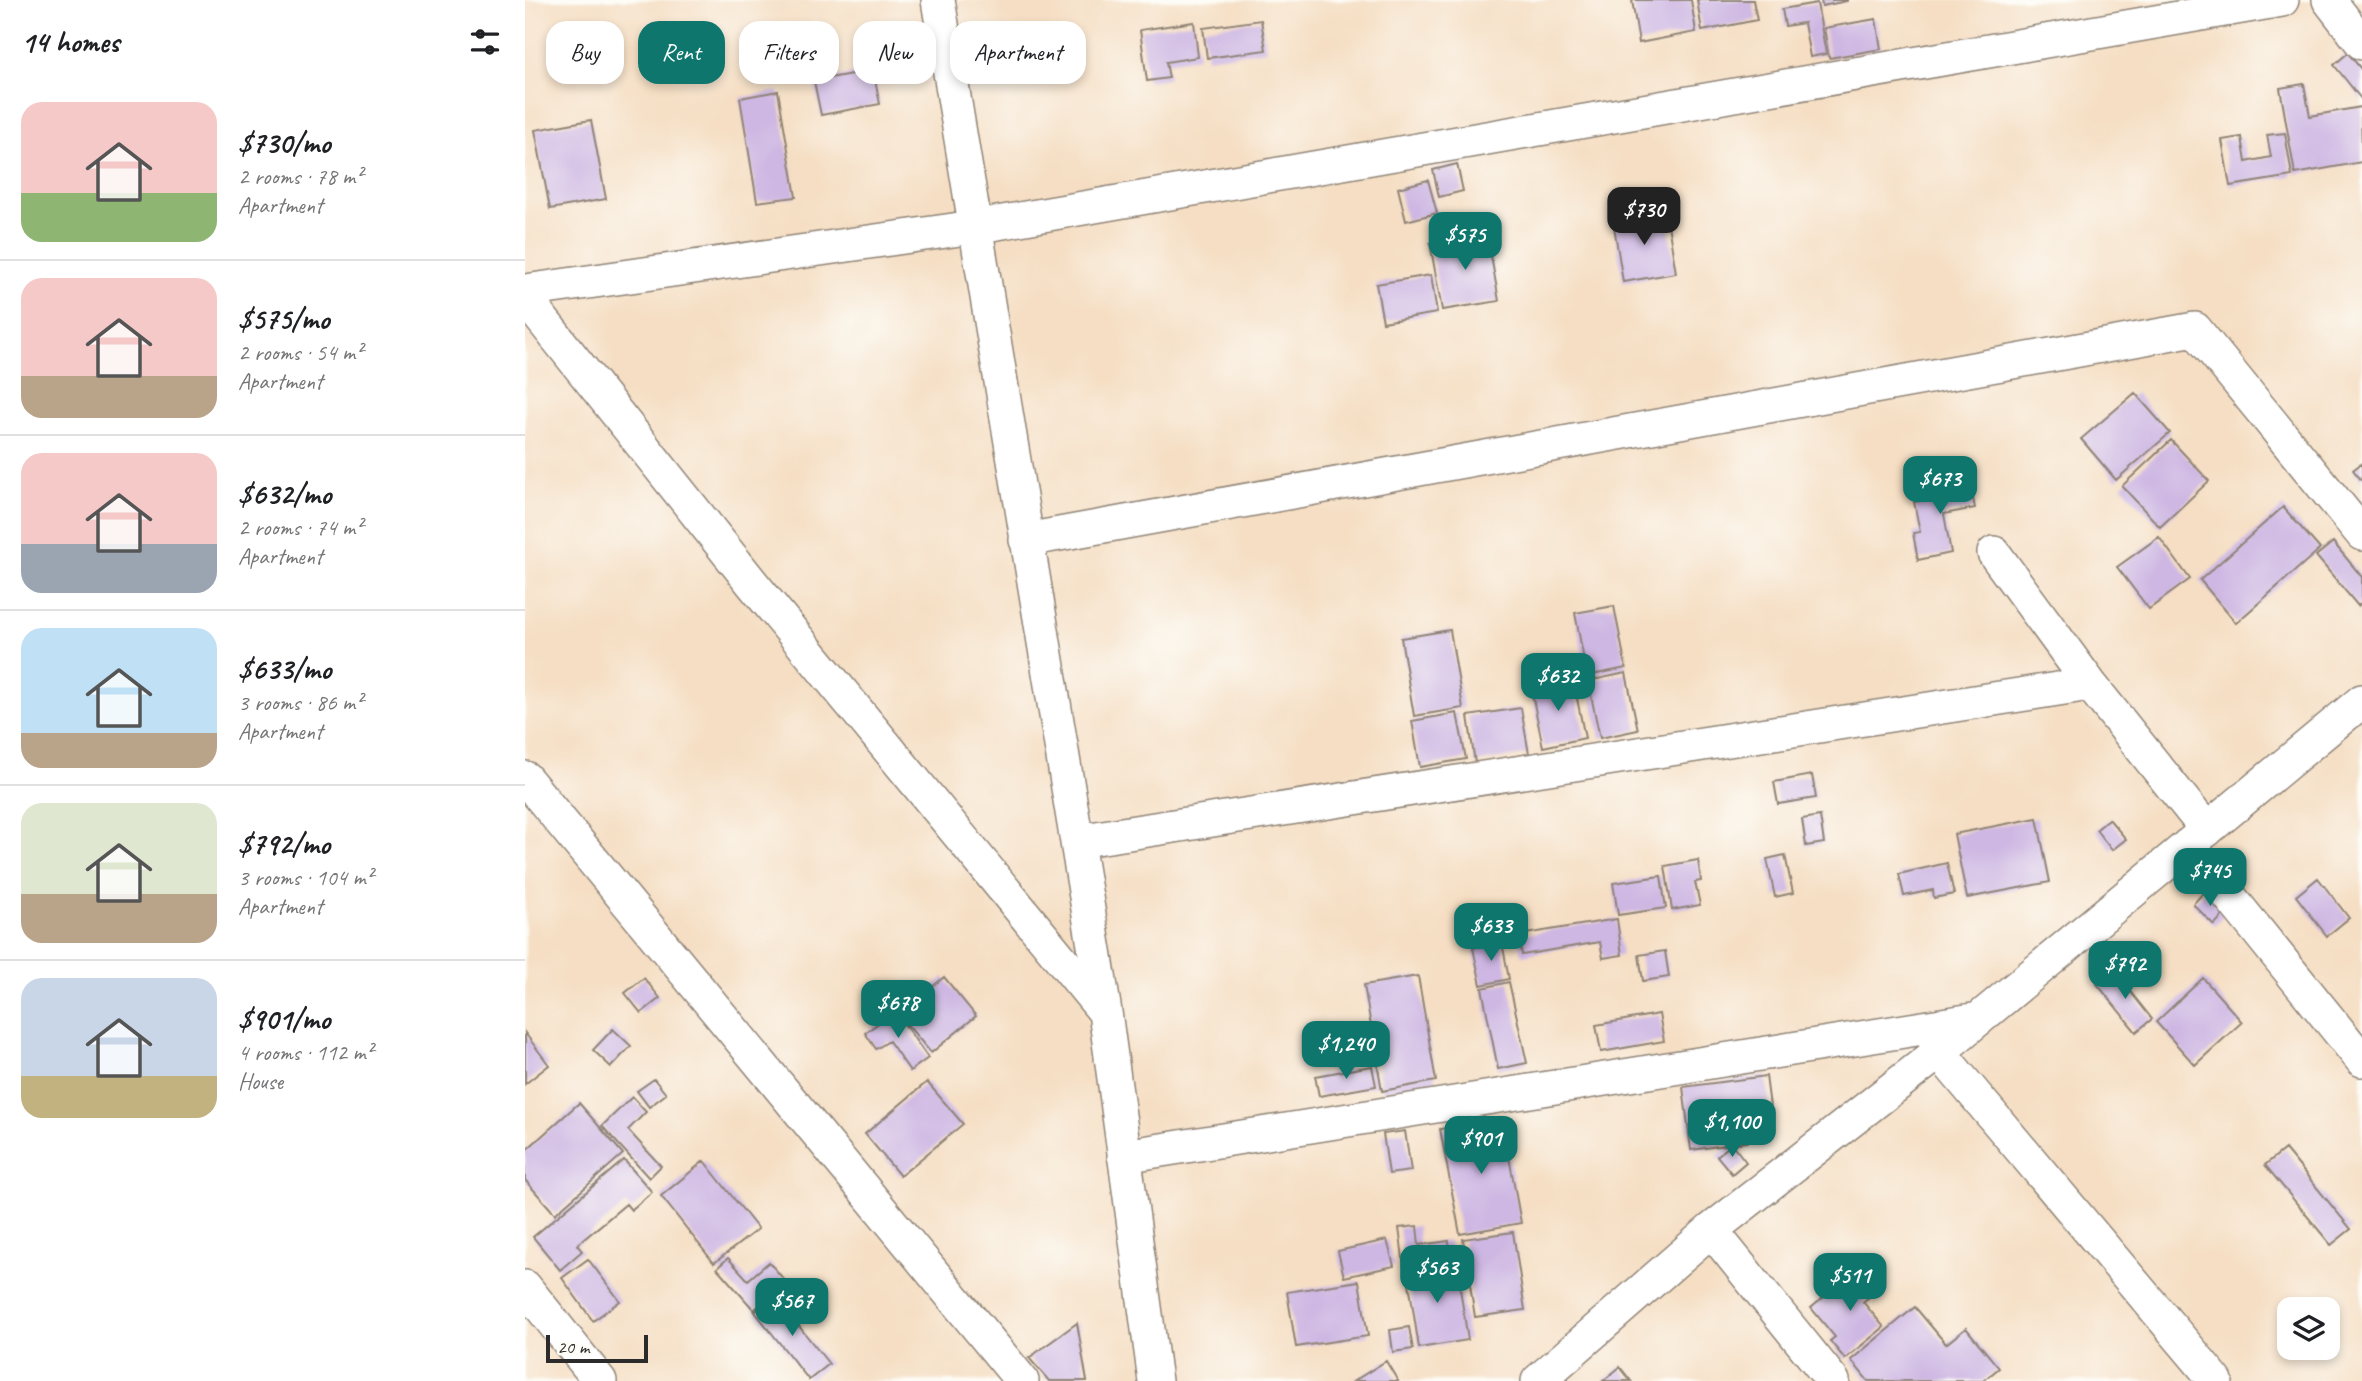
<!DOCTYPE html>
<meta charset="utf-8">
<style>
:root{--surface:#fff;--page:#f6f6f6;--text:#202124;--muted:#757577;--line:#e0e0e0;--accent:#0f766e}
body{margin:0;font-family:Caveat,sans-serif;background:var(--page);color:var(--text);height:100vh;display:flex;flex-direction:column;font-size:26px;white-space:nowrap}
*{box-sizing:border-box;margin:0}
p{font-size:23px;color:var(--muted)}
.icon{flex:none;width:38px;height:38px;fill:none;stroke:currentColor;stroke-width:2;stroke-linecap:round;stroke-linejoin:round}
.map{position:relative;flex:1;overflow:hidden}
.side{display:flex;flex-direction:column;background:var(--surface);width:525px}
.side>*{flex:none}
.hud{position:absolute;left:21px;top:21px;width:665px;height:63px;display:flex;gap:14px}
.fabs{position:absolute;left:1752px;top:1297px;display:grid;gap:14px}
.fabs a{display:grid;place-items:center;width:63px;height:63px;border-radius:14px;background:var(--surface);box-shadow:0 4px 10px #0003;font-size:35px}
.scale{position:absolute;left:21px;bottom:18px;width:102px;box-sizing:border-box;padding-left:7px;border:4px solid #2b2b2b;border-top:0;font-size:19px;line-height:24px;white-space:nowrap;color:#2b2b2b;-webkit-text-stroke:5px #fdfcf7;paint-order:stroke}
.price{position:absolute;translate:-50% -60px;padding:0 16px;border-radius:14px;background:var(--accent);color:#fff;font-size:23px;line-height:46px;filter:drop-shadow(0 2px 4px #0008)}
.price::after{content:'';position:absolute;left:50%;top:42px;width:21px;height:16px;margin-left:-10px;background:inherit;clip-path:polygon(0 0,100% 0,50% 100%)}
.price.current{background:#222;color:#fff}
ul{padding:0;list-style:none}
li{display:flex;align-items:center;gap:21px;height:175px;padding:0 21px}
li+li{border-top:2px solid var(--line)}
li span{display:grid;place-items:center;flex:none;width:196px;height:140px;border-radius:21px;color:#555}
li>.icon{margin-inline-start:auto}
span .icon{width:84px;height:84px;fill:#fffc;stroke-width:1}
li b{font-size:30px}
h2{display:flex;justify-content:space-between;align-items:center;height:84px;padding:0 21px;font-size:30px}
.tag{padding:0 24px;border-radius:21px;background:var(--surface);box-shadow:0 4px 10px #0003;font-size:24px;line-height:63px}
.tag.current{background:var(--accent);color:#fff}
main{display:flex;flex:1;min-height:0}
.map>svg:first-child{display:block}
.building{fill:#ceb7e3}
.lines{fill:none;stroke-linecap:round;stroke-linejoin:round}
.minor-casing{stroke:#908477;stroke-width:36}
.minor{stroke:#fff;stroke-width:33}
</style>
<main>
<section class="side">
<h2>14 homes<svg class="icon" aria-label="filters" viewBox="0 0 24 24"><path d="M4 7h16M4 17h16"/><circle cx="9" cy="7" r="2"/><circle cx="15" cy="17" r="2"/></svg></h2>
<ul>
<li><span style="background:linear-gradient(#f6c9c9 65%,#8fb573 0)"><svg class="icon" aria-label="home" viewBox="0 0 24 24"><path d="M3 11l9-7 9 7M6 9v11h12V9"/></svg></span><div><b>$730/mo</b><p>2 rooms · 78 m²</p><p>Apartment</p></div></li>
<li><span style="background:linear-gradient(#f6c9c9 70%,#b9a48a 0)"><svg class="icon" aria-label="home" viewBox="0 0 24 24"><path d="M3 11l9-7 9 7M6 9v11h12V9"/></svg></span><div><b>$575/mo</b><p>2 rooms · 54 m²</p><p>Apartment</p></div></li>
<li><span style="background:linear-gradient(#f6c9c9 65%,#9aa5b1 0)"><svg class="icon" aria-label="home" viewBox="0 0 24 24"><path d="M3 11l9-7 9 7M6 9v11h12V9"/></svg></span><div><b>$632/mo</b><p>2 rooms · 74 m²</p><p>Apartment</p></div></li>
<li><span style="background:linear-gradient(#bfe0f5 75%,#b9a48a 0)"><svg class="icon" aria-label="home" viewBox="0 0 24 24"><path d="M3 11l9-7 9 7M6 9v11h12V9"/></svg></span><div><b>$633/mo</b><p>3 rooms · 86 m²</p><p>Apartment</p></div></li>
<li><span style="background:linear-gradient(#dfe7d0 65%,#b9a48a 0)"><svg class="icon" aria-label="home" viewBox="0 0 24 24"><path d="M3 11l9-7 9 7M6 9v11h12V9"/></svg></span><div><b>$792/mo</b><p>3 rooms · 104 m²</p><p>Apartment</p></div></li>
<li><span style="background:linear-gradient(#c9d6e8 70%,#c2b280 0)"><svg class="icon" aria-label="home" viewBox="0 0 24 24"><path d="M3 11l9-7 9 7M6 9v11h12V9"/></svg></span><div><b>$901/mo</b><p>4 rooms · 112 m²</p><p>House</p></div></li>
</ul>
</section>
<div class="map">
<svg width="1837" height="1381" viewBox="0 0 1837 1381">
<rect width="100%" height="100%" fill="#fdfcf7"/>
<filter id="ink" filterUnits="userSpaceOnUse"><feTurbulence type="fractalNoise" baseFrequency=".0143" numOctaves="2"/><feDisplacementMap in="SourceGraphic" scale="14" xChannelSelector="R" yChannelSelector="G"/><feConvolveMatrix kernelMatrix="1 2 1 2 8 2 1 2 1" color-interpolation-filters="sRGB"/></filter>
<filter id="wash" filterUnits="userSpaceOnUse"><feTurbulence type="fractalNoise" baseFrequency=".00686" numOctaves="4" result="noise"/><feDisplacementMap in="SourceGraphic" scale="28" xChannelSelector="R" yChannelSelector="G"/><feGaussianBlur stdDeviation="1.57" result="paint"/><feColorMatrix in="noise" values="0 0 0 0 0 0 0 0 0 0 0 0 0 0 0 0 0 1.4 0 .05"/><feComposite in="paint" operator="in"/></filter>
<g filter="url(#wash)">
<rect width="100%" height="100%" fill="#f5dec3"/>
<g id="blocks">
<path class="building" d="M1107 0H1166L1171 32 1114 43Z
M1172 0H1228L1232 20 1177 31Z
M1296 0H1322V1L1297 6Z
M1292 3 1301 54 1285 57 1279 23 1260 26 1257 9Z
M1351 19 1356 49 1304 58 1299 28Z
M736 20 741 50 682 58 678 28Z
M669 22 673 57 641 62 644 78 622 81 615 30Z
M1823 53 1837 70V100L1809 65Z
M348 70 355 104 296 115 289 81Z
M1779 84 1785 116 1836 107 1837 162 1770 174 1755 88Z
M253 91 271 197 232 202 215 98Z
M66 120 81 199 25 209 10 130Z
M1760 133 1767 176 1705 186 1697 140 1717 137 1721 162 1746 157 1742 135Z
M932 164 938 191 914 197 908 170Z
M903 180 912 213 881 221 873 188Z
M1141 212 1151 273 1098 282 1088 220Z
M962 233 974 301 917 310 905 243Z
M906 275 912 313 858 322 851 284Z
M1610 393 1645 433 1591 480 1556 439Z
M1646 440 1684 481 1635 527 1597 486Z
M1837 463V481L1828 470Z
M1444 478 1450 508 1419 514 1426 553 1393 560 1388 533 1395 532 1389 502 1404 499 1402 486Z
M1758 507 1795 549 1711 623 1675 580Z
M1634 537 1665 579 1624 609 1592 567Z
M1808 542 1837 577V602L1833 606 1791 556Z
M1089 606 1101 668 1062 676 1050 613Z
M925 630 938 708 889 716 876 638Z
M1101 673 1113 730 1075 738 1063 681Z
M1048 679 1060 738 1018 747 1006 689Z
M996 708 1004 754 950 763 943 716Z
M932 713 941 759 895 767 887 721Z
M1287 775 1291 798 1253 804 1249 782Z
M1295 816 1299 843 1281 846 1277 819Z
M1512 818 1525 882 1442 898 1429 834Z
M1584 819 1601 839 1587 850 1571 830Z
M1260 855 1268 893 1250 897 1242 859Z
M1173 860 1176 881 1170 882 1175 905 1147 910 1140 866Z
M1422 863 1429 894 1409 898 1408 890 1379 896 1374 874Z
M1136 876 1141 908 1093 915 1088 883Z
M1793 878 1824 918 1802 936 1771 896Z
M1681 890 1702 911 1689 925 1668 904Z
M1092 919 1097 955 1078 958 1075 942 997 955 994 935Z
M977 942 984 979 956 985 948 948Z
M1140 951 1144 977 1118 981 1114 955Z
M1589 971 1627 1019 1611 1032 1572 984Z
M893 976 911 1081 857 1091 839 985Z
M419 977 451 1016 406 1053 374 1015Z
M119 978 135 998 116 1013 100 993Z
M1678 978 1717 1022 1670 1065 1631 1022Z
M984 982 1002 1063 973 1069 957 988Z
M370 1011 403 1058 385 1071 364 1041 351 1049 340 1033Z
M1134 1014 1139 1041 1076 1052 1071 1025Z
M88 1029 106 1046 86 1067 68 1050Z
M0 1033 24 1065 0 1084Z
M847 1066 851 1086 794 1096 790 1076Z
M1241 1076 1246 1114 1218 1118 1222 1142 1166 1150 1158 1087Z
M129 1079 141 1094 124 1107 112 1091Z
M402 1082 438 1124 375 1176 340 1134Z
M107 1097 121 1112 103 1130 136 1166 124 1178 77 1126Z
M54 1103 98 1154 30 1214 0 1180V1151Z
M977 1118 996 1223 935 1234 915 1129Z
M880 1131 886 1171 864 1174 858 1134Z
M1207 1144 1221 1162 1207 1174 1192 1156Z
M1760 1149 1826 1229 1806 1245 1740 1165Z
M99 1160 127 1192 106 1210 101 1204 52 1245 57 1251 35 1270 8 1237Z
M179 1161 233 1229 189 1263 136 1196Z
M892 1226 894 1245 924 1241 926 1260 879 1266 874 1228Z
M988 1232 1000 1310 950 1317 938 1239Z
M862 1240 869 1266 819 1277 813 1251Z
M203 1258 223 1280 244 1262 261 1282 229 1310 192 1268Z
M63 1259 95 1301 68 1321 37 1278Z
M931 1263 943 1340 894 1348 882 1270Z
M1336 1266 1355 1288 1338 1302 1359 1327 1320 1359 1305 1341 1310 1337 1286 1308Z
M834 1281 843 1336 771 1347 762 1292Z
M250 1296 304 1364 284 1380 230 1312Z
M1390 1307 1421 1344 1441 1328 1474 1368 1458 1381H1343L1326 1360Z
M552 1323 562 1381H524L504 1358Z
M884 1327 888 1349 868 1352 865 1330Z
M861 1361 873 1381H829Z
M1095 1367 1106 1381H1078Z"/>
</g>
</g>
<g filter="url(#ink)">
<use href="#blocks" fill-opacity="0" stroke="#908477" stroke-width="2"/>
<g class="lines">
<g class="minor-casing">
<path id="minor" d="M413 0 580 1012 630 1381
M1804 0 1837 43
M0 291 449 227 1757 0
M0 298 227 583 578 1010
M501 540 1670 329 1837 534
M1469 553 1565 684 1682 830
M0 778 497 1381
M552 841 1565 684
M1663 845 1837 1060
M1414 1052 1691 1381
M599 1156 1454 1019
M1186 1230 1308 1381
M0 1287 75 1381
M1013 1381 1186 1230 1414 1052 1837 701"/>
</g>
<use href="#minor" class="minor"/>
</g>
</g>
</svg>
<div class="fabs">
<a><svg class="icon" aria-label="layers" viewBox="0 0 24 24"><path d="M12 4l9 5-9 5-9-5zM3 14l9 5 9-5"/></svg></a>
</div>
<div class="scale">20 m</div>
<b class="price current" style="left:1119px;top:247px">$730</b>
<b class="price" style="left:940px;top:272px">$575</b>
<b class="price" style="left:1415px;top:516px">$673</b>
<b class="price" style="left:1033px;top:713px">$632</b>
<b class="price" style="left:1685px;top:908px">$745</b>
<b class="price" style="left:966px;top:963px">$633</b>
<b class="price" style="left:1600px;top:1001px">$792</b>
<b class="price" style="left:373px;top:1040px">$678</b>
<b class="price" style="left:821px;top:1081px">$1,240</b>
<b class="price" style="left:1207px;top:1159px">$1,100</b>
<b class="price" style="left:956px;top:1176px">$901</b>
<b class="price" style="left:912px;top:1305px">$563</b>
<b class="price" style="left:1325px;top:1313px">$511</b>
<b class="price" style="left:267px;top:1338px">$567</b>
<div class="hud">
<a class="tag">Buy</a>
<a class="tag current">Rent</a>
<a class="tag">Filters</a>
<a class="tag">New</a>
<a class="tag">Apartment</a>
</div>
</div>
</main>
